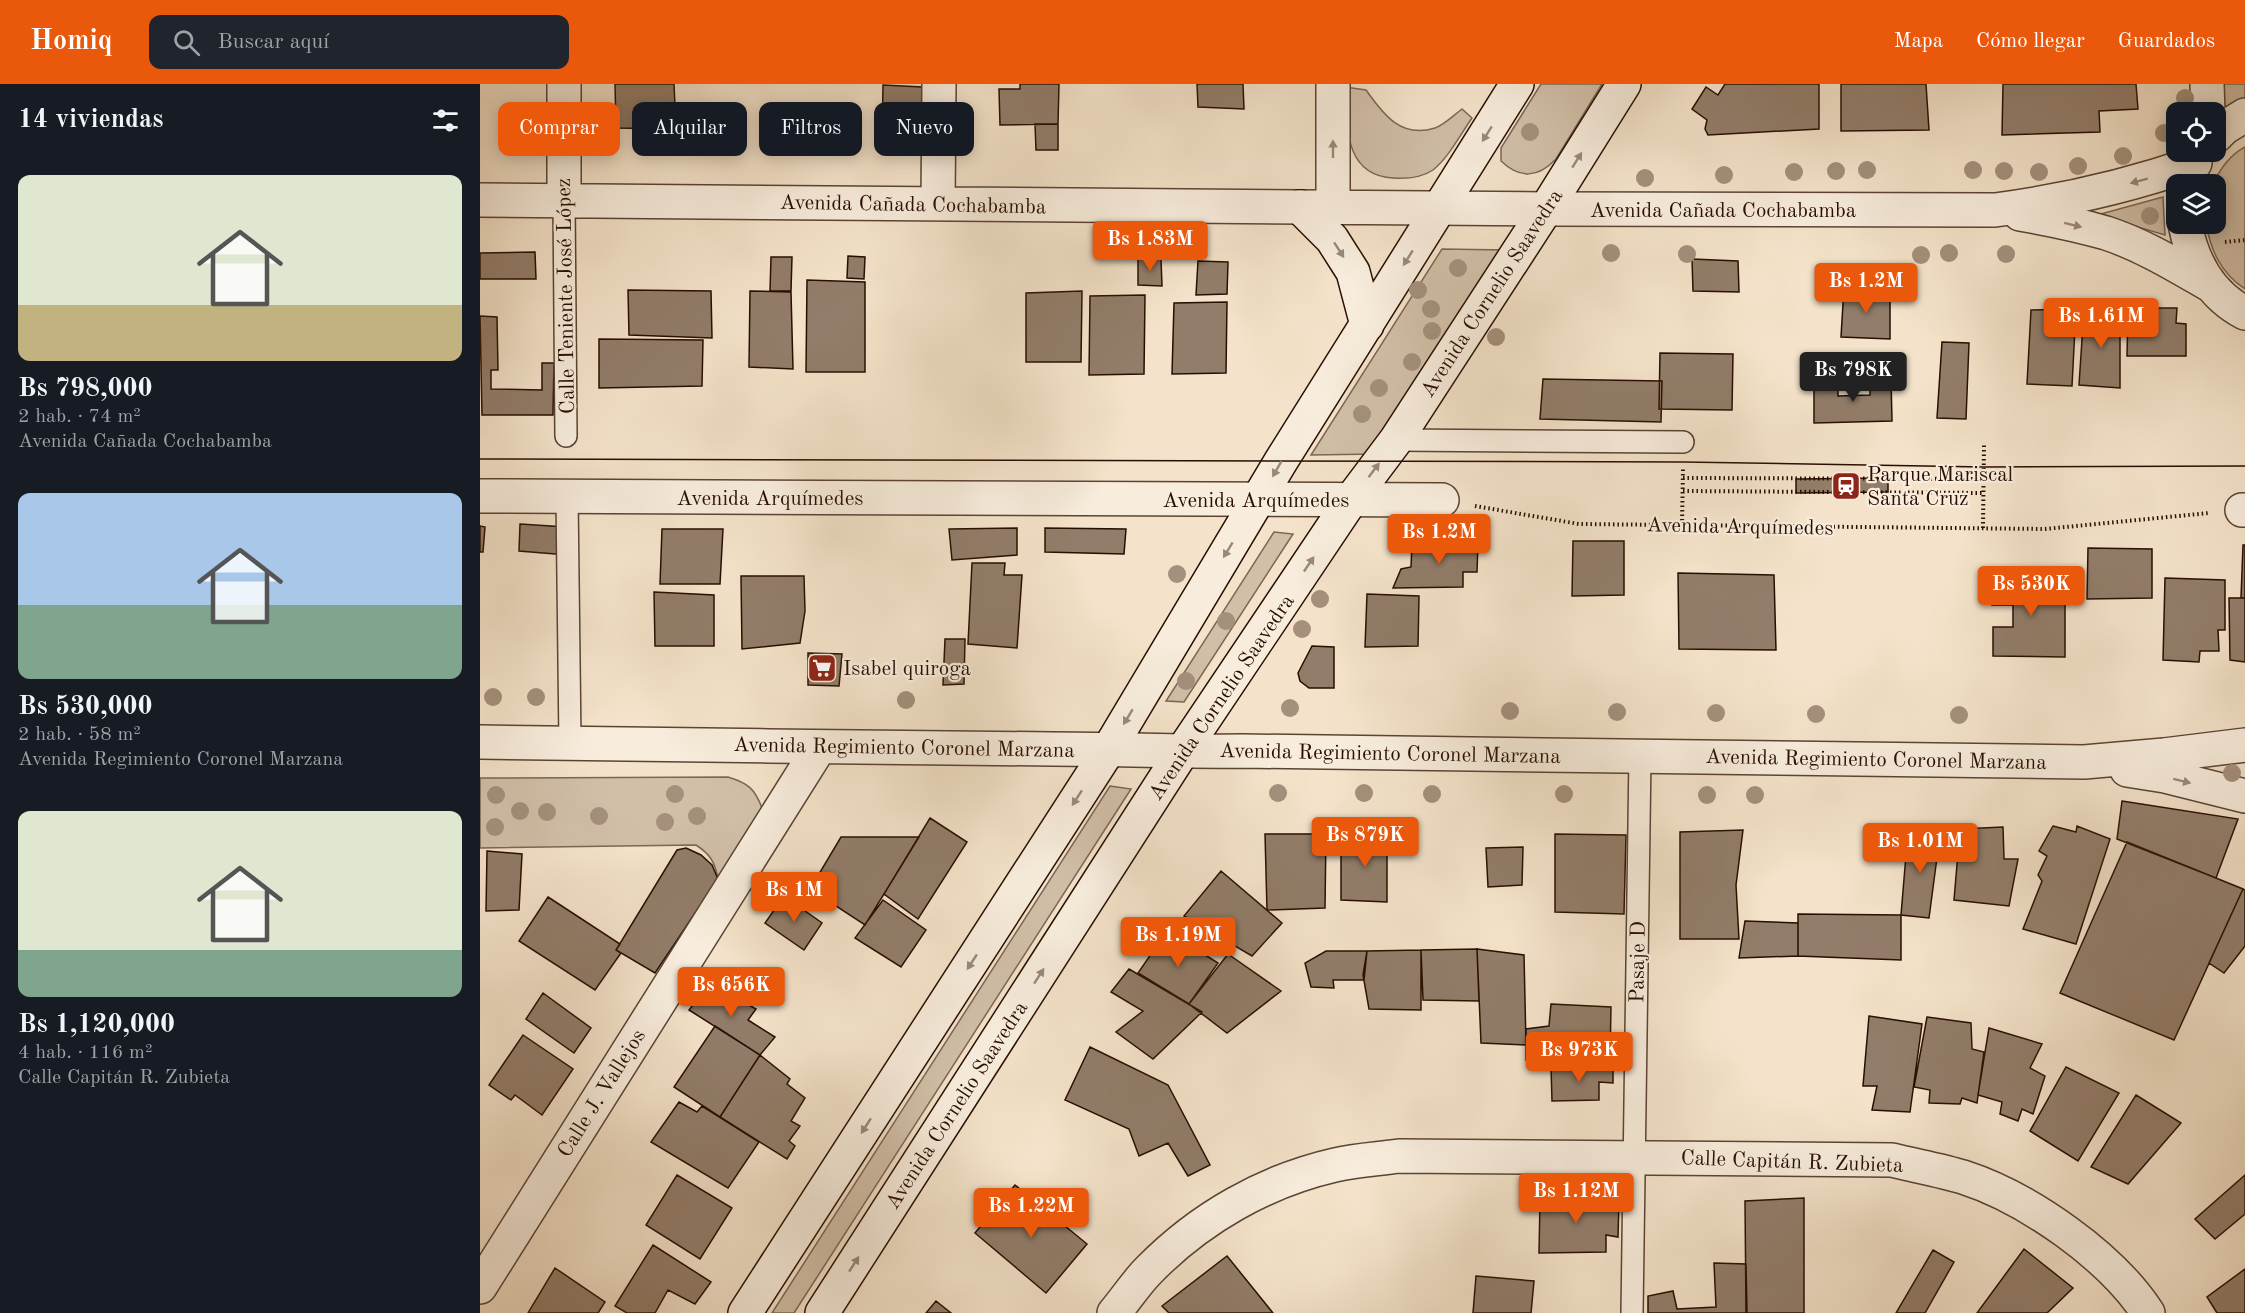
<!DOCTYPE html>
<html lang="es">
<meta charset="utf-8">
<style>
:root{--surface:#171b24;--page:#20242c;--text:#f1f3f6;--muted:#9ea1a6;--accent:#ea580c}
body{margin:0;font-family:"Old Standard TT",serif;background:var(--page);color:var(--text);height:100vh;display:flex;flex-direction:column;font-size:22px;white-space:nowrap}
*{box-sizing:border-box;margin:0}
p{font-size:20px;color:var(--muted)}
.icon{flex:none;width:33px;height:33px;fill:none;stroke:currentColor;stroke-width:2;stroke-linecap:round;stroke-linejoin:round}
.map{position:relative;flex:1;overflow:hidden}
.drawer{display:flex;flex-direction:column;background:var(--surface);width:480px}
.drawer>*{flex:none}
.top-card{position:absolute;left:18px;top:18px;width:570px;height:54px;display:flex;gap:12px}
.controls{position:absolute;left:1686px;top:18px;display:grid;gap:12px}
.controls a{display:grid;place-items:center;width:60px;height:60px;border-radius:12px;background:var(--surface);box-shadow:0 3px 15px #0003;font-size:30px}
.price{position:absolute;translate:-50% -51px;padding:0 14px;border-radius:6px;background:var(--accent);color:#fff;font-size:20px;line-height:39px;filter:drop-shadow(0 2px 3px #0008)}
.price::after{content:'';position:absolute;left:50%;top:36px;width:18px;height:14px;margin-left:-9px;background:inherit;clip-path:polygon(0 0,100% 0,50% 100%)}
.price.active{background:#222;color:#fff}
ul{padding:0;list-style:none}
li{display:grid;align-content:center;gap:12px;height:318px;padding:0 18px}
li span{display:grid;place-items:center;height:186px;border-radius:12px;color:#555}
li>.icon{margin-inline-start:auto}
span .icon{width:108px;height:108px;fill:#fffc;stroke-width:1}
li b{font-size:26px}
h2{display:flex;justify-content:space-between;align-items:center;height:72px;padding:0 18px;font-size:26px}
.tag{padding:0 21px;border-radius:12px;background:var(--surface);box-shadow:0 3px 15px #0003;font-size:21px;line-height:54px}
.tag.active{background:var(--accent);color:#fff}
header{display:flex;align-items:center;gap:36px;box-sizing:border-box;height:84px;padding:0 30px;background:var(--accent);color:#fff}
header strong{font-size:28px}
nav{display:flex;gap:33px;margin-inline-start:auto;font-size:21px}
.search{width:420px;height:54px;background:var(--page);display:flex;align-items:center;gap:15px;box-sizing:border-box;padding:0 21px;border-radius:12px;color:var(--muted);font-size:22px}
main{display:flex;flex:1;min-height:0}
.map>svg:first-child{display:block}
.green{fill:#d1bfa8;stroke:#7c6655;stroke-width:1.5}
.building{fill:#927d6a;stroke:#280e02;stroke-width:1.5}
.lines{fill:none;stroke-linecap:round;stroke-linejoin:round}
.lane-casing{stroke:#5b4334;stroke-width:24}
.street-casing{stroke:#5b4334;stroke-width:36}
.secondary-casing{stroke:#280e02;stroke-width:36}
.path{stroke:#280e02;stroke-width:4;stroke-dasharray:1.5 3;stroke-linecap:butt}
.lane{stroke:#f8eddd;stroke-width:21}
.street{stroke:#f8eddd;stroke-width:33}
.secondary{stroke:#f8eddd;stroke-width:33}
.tram{stroke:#280e02;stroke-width:1.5}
.tree{fill:#a4907c}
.oneway{fill:#9a897a}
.labels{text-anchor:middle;stroke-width:4.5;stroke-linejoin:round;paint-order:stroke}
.street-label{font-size:21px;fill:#280e02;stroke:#f8eddd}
.poi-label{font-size:21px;fill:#280e02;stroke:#f8eddd;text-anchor:start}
</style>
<header>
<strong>Homiq</strong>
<div class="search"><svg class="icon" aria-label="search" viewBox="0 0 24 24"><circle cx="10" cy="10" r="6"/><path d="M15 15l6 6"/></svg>Buscar aquí</div>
<nav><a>Mapa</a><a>Cómo llegar</a><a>Guardados</a></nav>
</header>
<main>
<section class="drawer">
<h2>14 viviendas<svg class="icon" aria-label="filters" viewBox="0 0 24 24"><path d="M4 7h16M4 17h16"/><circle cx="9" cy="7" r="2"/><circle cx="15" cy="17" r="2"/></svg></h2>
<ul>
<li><span style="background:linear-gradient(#dfe7d0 70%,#c2b280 0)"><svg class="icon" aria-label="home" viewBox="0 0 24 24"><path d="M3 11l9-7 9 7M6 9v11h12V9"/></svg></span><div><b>Bs 798,000</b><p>2 hab. · 74 m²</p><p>Avenida Cañada Cochabamba</p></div></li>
<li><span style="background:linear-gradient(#a9c7e8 60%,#7fa58c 0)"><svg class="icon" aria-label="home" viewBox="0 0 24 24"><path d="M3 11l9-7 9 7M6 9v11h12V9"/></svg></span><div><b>Bs 530,000</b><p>2 hab. · 58 m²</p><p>Avenida Regimiento Coronel Marzana</p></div></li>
<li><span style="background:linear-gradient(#dfe7d0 75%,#7fa58c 0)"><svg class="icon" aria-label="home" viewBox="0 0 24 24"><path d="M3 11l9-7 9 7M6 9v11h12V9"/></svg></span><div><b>Bs 1,120,000</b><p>4 hab. · 116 m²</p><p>Calle Capitán R. Zubieta</p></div></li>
</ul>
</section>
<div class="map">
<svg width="1765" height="1229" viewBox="0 0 1765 1229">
<rect width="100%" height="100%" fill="#f4e3ca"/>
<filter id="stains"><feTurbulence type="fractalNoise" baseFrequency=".00333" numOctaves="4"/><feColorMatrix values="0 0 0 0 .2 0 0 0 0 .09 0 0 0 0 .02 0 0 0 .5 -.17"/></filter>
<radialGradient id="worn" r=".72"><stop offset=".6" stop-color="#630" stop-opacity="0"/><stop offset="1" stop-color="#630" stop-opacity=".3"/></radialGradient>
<path class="green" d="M1061 0H1122L1076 75C1058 94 1040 95 1021 77V64Z
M1742 0H1765V15L1743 25Z
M865 3 886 6C903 30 921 55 955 44 964 41 974 31 982 25L992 34C980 51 969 73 953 86 941 94 927 95 913 94 863 91 867 40 865 3Z
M1765 63V205C1741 189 1731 167 1726 140H1736V100H1733C1740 85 1750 71 1765 63Z
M1683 113 1685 151 1617 131Z
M962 165 1025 166 897 370 831 371Z
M794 448 813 450 704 618 686 617Z
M248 693C268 699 275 705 282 724L238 795C235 778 230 770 216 761L0 764V694Z
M630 702 651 705 314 1229H292Z"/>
<path class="building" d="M135 0H194L196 45 136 44Z
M540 0H579L578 40 520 41 519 5H540Z
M717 0H763L764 25 718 23Z
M1245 0H1339V45L1228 51 1225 45 1227 36 1212 25 1226 3 1238 11Z
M1361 0H1446L1449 46 1361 47Z
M1523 0H1656L1658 25 1619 27 1620 48 1522 51Z
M403 1 442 3 441 63H402Z
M555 40H578V66H556Z
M55 168 56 195H0V169Z
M368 172 385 173 384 195 367 194Z
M291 173H312L311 207H290Z
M658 175H681L682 202 658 201Z
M1212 175 1258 177 1259 208 1213 207Z
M718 177 748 178 747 210 716 211Z
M327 196 385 198V288H326Z
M1364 203 1410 206V255L1361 253Z
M148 206 231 207 232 254 149 251Z
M270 207 311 208 313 285 269 283Z
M602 207 601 278H546V209Z
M665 211 664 290 609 291 610 212Z
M747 218 746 289 692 290 694 219Z
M1666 224H1697L1696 239 1706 240V272H1647L1648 229H1666Z
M1596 225 1592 302 1547 300 1551 226Z
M1604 225H1640V304L1599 301Z
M0 232 17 233 18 286H11V305L62 306V279H74L73 331H2Z
M119 255 223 256 222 302 119 304Z
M1462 258 1489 259 1486 335 1457 334Z
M1180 269 1253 270 1252 326 1179 325Z
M1390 293 1411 294 1412 337 1334 339V298L1358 297V312L1390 311Z
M1063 295 1182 297 1181 338 1060 335Z
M1408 394V408L1316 409V395Z
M40 440 86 443 87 471 39 467Z
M0 442 5 443 3 468H0Z
M537 444V471L472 476 469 445Z
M565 444 646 445 644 470 565 468Z
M182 445H243L240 500H180Z
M1093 457H1144V511L1092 512Z
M932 458 998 459 997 488H983V503L913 504 921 485 931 483Z
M1763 461H1765V514H1761Z
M1608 464 1672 465V514L1607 515Z
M492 479H525L524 491H542L537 564 488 560Z
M1198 489 1294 491 1296 566 1199 565Z
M261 492H324L325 527 320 559 262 565Z
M1511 493 1585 496V573L1513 572V543H1533V521H1512Z
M1685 494 1745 496V546H1738L1739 567H1720L1719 578 1683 576Z
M174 508 234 511V562H175Z
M887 510 939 512 938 562 885 563Z
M1749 514H1765V578L1750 576Z
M465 555H485L484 600 463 601Z
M832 562 854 563V604H829L820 597 818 589Z
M328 569 362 570 359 602 328 601Z
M1642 717 1758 735 1736 794 1637 755Z
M450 734 487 758 438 835 404 810Z
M1573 742 1596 748 1597 742 1630 755 1596 860 1543 845 1562 797 1558 791 1567 772 1559 767Z
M1523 743 1524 775H1538L1529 822 1474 816 1480 745Z
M1263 746 1256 801 1259 855H1200V748Z
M1428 747 1460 751 1449 834 1421 831Z
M876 748 907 749V818L861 816V760L876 759Z
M785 750H846L845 824 787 826Z
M1075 750 1146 751 1144 830 1075 828Z
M361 753H439L385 841 330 805Z
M1647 758 1763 805 1694 956 1580 909Z
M1043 763 1042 801 1008 803 1006 764Z
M206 764 221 771 232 781 238 795 175 889 136 866 197 766Z
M7 767 42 770 39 826 6 827Z
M741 787 802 839 772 872 704 832Z
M1763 805 1765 806V862L1744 889 1729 879Z
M304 812 342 839 324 866 285 839Z
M68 813 140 860 136 866 141 869 115 906 39 857Z
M403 816 446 846 421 883 375 854Z
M1318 830 1421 831V876L1318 872Z
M1265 837 1318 839V872L1259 874Z
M687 847 738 879 709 920 658 889Z
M997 865 1044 871 1046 961 1001 959Z
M997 865 999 917 943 916 941 866Z
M941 866V926L889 925 883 891 887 867Z
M846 867H887L884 896H853L854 904 831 903 825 879Z
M748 870 801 907 747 949 709 920Z
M649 885 722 928 673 975 636 948 663 927 631 908Z
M230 899 276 925 268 936 295 953 280 971 209 926Z
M63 909 111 944 94 969 46 935Z
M1071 920 1131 923 1130 974 1046 976V945L1069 942Z
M1389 932 1442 940 1430 1028 1392 1026 1397 1002H1383Z
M1447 933 1491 939 1492 965 1504 968 1497 1019 1482 1014 1480 1020 1449 1019 1450 1006 1434 1003Z
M235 942 280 971 240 1033 194 1003Z
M1509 944 1562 960 1550 984 1565 992 1553 1030 1542 1025 1538 1037 1520 1030 1522 1018 1498 1011Z
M43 951 93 985 62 1031 35 1011 31 1016 9 1001Z
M610 963 688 1001 730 1081 708 1092 688 1059 659 1072 649 1045 585 1016Z
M280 971 310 995 307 1000 325 1014 311 1037 320 1042 309 1057 315 1062 307 1075 240 1033Z
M1071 983H1133V999L1119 998V1016L1072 1017Z
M1586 983 1639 1009 1598 1077 1550 1047Z
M1656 1011 1701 1039 1648 1100 1611 1083Z
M199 1018 217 1028 222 1022 279 1058 248 1104 171 1058Z
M1124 1085H1147V1125L1102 1124 1104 1110 1120 1108Z
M197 1091 252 1124 220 1175 166 1141Z
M1765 1091V1130L1735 1155 1715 1135Z
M535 1101 607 1160 566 1209 495 1149Z
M1100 1106 1099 1118 1139 1117 1138 1153 1126 1151V1168L1059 1169 1060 1118 1073 1117 1074 1107Z
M1324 1114V1229H1266L1265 1117Z
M173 1161 231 1198 215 1220 188 1206 175 1229H147L135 1222Z
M1544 1165 1593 1204 1567 1229H1497Z
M1453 1166 1474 1178 1445 1229H1416Z
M747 1172 793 1229H689L682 1222Z
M1234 1179 1266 1180 1267 1229H1168V1212L1193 1207 1197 1225 1236 1223Z
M75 1184 125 1218 118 1229H48Z
M1765 1185V1229H1737L1727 1213Z
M996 1192 1054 1197 1051 1229H993Z
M456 1217 471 1229H446Z"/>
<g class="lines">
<g class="lane-casing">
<path id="lane" d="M84 117 86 352
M916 356 1203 358
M87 413 90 659
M1152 1229 1160 671"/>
</g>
<g class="street-casing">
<path id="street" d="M84 0V117
M853 0V124
M1727 0 1728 28
M1736 52 1744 44 1765 31
M0 116 1066 125 1515 126C1584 117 1649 102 1715 79
M458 120 459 0
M1540 130C1569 135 1598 141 1626 149 1663 161 1697 182 1730 201
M1705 140C1712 177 1730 211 1765 229
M0 412 962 416
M1762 426H1765
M0 658C191 660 381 664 572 665 635 665 699 668 762 667L1604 678 1684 671 1765 661
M1647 686 1685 692 1765 712
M0 1203 339 664
M634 1229C646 1215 656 1199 669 1186 720 1134 785 1097 855 1081 876 1076 898 1075 919 1072L1412 1076C1436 1082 1460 1086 1483 1093 1548 1114 1631 1172 1668 1229"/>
</g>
<g class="secondary-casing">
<path id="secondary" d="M820 123 852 155 873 188 887 241
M265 1229 629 665 801 377 1037 0
M342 1229 702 668 871 416 916 356 1066 125 1144 0"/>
</g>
<path class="path" d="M1745 158 1765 156
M1203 394 1504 395
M1203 407 1503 409
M995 422 1099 440 1565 445 1729 429
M1202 441 1203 385
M1503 444 1504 361"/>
<use href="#lane" class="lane"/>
<use href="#street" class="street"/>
<use href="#secondary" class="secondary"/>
<path class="tram" d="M0 375 1203 378 1504 383 1765 382"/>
</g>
<g class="tree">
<circle cx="1705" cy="14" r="9"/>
<circle cx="1050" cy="48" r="9"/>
<circle cx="1684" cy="49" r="9"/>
<circle cx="1643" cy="72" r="9"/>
<circle cx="1598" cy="82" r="9"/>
<circle cx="1387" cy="86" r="9"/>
<circle cx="1493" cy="86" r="9"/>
<circle cx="1356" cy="87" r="9"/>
<circle cx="1524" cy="87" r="9"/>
<circle cx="1314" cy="88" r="9"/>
<circle cx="1559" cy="88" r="9"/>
<circle cx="1244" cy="91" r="9"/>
<circle cx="1165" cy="94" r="9"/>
<circle cx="1670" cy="132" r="9"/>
<circle cx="1131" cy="169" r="9"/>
<circle cx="1469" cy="169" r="9"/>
<circle cx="1207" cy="170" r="9"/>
<circle cx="1526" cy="170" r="9"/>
<circle cx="1441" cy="171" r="9"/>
<circle cx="978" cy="184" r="9"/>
<circle cx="938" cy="206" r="9"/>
<circle cx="951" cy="225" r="9"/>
<circle cx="952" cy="247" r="9"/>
<circle cx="1016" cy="253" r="9"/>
<circle cx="932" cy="278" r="9"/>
<circle cx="899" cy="304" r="9"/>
<circle cx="882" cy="330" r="9"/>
<circle cx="697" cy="490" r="9"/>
<circle cx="840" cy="515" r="9"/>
<circle cx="746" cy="537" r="9"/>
<circle cx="822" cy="545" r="9"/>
<circle cx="706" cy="597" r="9"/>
<circle cx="13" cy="613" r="9"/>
<circle cx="56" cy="613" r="9"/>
<circle cx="426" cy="616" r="9"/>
<circle cx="810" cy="624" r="9"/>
<circle cx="1030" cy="627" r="9"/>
<circle cx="1137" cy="628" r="9"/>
<circle cx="1236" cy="629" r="9"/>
<circle cx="1336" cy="630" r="9"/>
<circle cx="1479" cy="631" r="9"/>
<circle cx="1752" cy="689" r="9"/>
<circle cx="798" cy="709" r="9"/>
<circle cx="884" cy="709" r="9"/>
<circle cx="195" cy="710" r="9"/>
<circle cx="952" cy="710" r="9"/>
<circle cx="1084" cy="710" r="9"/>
<circle cx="16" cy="711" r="9"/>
<circle cx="1227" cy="711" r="9"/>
<circle cx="1275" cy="711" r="9"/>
<circle cx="40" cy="727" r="9"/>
<circle cx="67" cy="728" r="9"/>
<circle cx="119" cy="732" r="9"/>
<circle cx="217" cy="732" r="9"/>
<circle cx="185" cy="738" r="9"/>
<circle cx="15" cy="743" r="9"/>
</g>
<defs><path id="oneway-solid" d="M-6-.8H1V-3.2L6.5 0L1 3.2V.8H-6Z" transform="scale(1.5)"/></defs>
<g class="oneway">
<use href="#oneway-solid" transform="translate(1007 50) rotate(122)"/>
<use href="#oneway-solid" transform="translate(853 65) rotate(-90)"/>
<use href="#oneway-solid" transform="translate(1097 76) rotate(-58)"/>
<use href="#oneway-solid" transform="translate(1659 97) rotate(165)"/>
<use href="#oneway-solid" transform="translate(1593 141) rotate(14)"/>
<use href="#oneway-solid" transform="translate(859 166) rotate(57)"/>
<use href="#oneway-solid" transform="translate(928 174) rotate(122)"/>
<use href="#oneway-solid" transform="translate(797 385) rotate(120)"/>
<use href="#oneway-solid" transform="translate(894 386) rotate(-53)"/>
<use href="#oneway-solid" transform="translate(748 466) rotate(121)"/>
<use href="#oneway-solid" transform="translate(829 480) rotate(-56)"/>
<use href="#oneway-solid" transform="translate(648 633) rotate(121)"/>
<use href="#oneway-solid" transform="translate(1702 697) rotate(14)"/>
<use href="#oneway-solid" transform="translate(597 714) rotate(123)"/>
<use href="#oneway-solid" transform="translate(492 878) rotate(123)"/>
<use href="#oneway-solid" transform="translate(559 892) rotate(-57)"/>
<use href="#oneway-solid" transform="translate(386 1042) rotate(123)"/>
<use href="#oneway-solid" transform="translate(374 1180) rotate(-57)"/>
</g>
<defs>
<g id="station-square" transform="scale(1.5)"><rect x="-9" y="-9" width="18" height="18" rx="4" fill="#8f2418" stroke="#f8eddd"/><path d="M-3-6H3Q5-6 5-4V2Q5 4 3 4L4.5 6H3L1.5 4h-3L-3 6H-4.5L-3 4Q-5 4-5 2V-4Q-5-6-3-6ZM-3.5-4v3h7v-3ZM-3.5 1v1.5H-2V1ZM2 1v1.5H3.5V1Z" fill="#fff"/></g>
<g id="supermarket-square" transform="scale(1.5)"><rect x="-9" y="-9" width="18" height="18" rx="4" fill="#8f2418" stroke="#f8eddd"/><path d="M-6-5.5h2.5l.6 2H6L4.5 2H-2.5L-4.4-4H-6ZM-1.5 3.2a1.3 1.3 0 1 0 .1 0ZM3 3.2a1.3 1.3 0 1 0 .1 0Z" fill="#fff"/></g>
</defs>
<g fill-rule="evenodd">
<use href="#station-square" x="1366" y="402"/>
<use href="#supermarket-square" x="342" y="584"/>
</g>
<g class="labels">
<g class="street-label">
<text transform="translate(433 120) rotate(1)" y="7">Avenida Cañada Cochabamba</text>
<text x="1243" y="133">Avenida Cañada Cochabamba</text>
<text transform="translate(1011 209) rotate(-57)" y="7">Avenida Cornelio Saavedra</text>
<text transform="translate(85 212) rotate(-91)" y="7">Calle Teniente José López</text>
<text x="290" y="421">Avenida Arquímedes</text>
<text x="776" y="423">Avenida Arquímedes</text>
<text transform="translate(1260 442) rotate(1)" y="7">Avenida Arquímedes</text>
<text transform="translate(741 613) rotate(-56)" y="7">Avenida Cornelio Saavedra</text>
<text transform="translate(424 663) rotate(1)" y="7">Avenida Regimiento Coronel Marzana</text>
<text transform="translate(910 669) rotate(1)" y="7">Avenida Regimiento Coronel Marzana</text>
<text transform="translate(1396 675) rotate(1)" y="7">Avenida Regimiento Coronel Marzana</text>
<text transform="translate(1157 878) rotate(-89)" y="7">Pasaje D</text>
<text transform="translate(121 1009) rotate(-58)" y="7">Calle J. Vallejos</text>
<text transform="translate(476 1021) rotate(-57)" y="7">Avenida Cornelio Saavedra</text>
<text transform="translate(1312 1077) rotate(2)" y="7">Calle Capitán R. Zubieta</text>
</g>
<g class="poi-label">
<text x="1387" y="397">Parque Mariscal<tspan x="1387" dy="24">Santa Cruz</tspan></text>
<text x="363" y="591">Isabel quiroga</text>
</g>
</g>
<rect width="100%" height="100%" filter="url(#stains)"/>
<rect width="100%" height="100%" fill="url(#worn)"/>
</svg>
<div class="controls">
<a><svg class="icon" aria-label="locate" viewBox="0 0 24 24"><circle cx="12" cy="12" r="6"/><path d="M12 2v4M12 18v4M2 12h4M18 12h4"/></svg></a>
<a><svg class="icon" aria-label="layers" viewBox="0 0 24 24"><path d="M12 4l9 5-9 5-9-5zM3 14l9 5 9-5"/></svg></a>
</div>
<b class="price" style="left:670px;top:188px">Bs 1.83M</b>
<b class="price" style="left:1386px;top:230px">Bs 1.2M</b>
<b class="price" style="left:1621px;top:265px">Bs 1.61M</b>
<b class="price active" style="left:1373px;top:319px">Bs 798K</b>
<b class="price" style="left:959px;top:481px">Bs 1.2M</b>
<b class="price" style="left:1551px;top:533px">Bs 530K</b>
<b class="price" style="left:885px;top:784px">Bs 879K</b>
<b class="price" style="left:1440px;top:790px">Bs 1.01M</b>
<b class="price" style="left:314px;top:839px">Bs 1M</b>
<b class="price" style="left:698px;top:884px">Bs 1.19M</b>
<b class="price" style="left:251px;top:934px">Bs 656K</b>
<b class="price" style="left:1099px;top:999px">Bs 973K</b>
<b class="price" style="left:1096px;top:1140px">Bs 1.12M</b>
<b class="price" style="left:551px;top:1155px">Bs 1.22M</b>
<div class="top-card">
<a class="tag active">Comprar</a>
<a class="tag">Alquilar</a>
<a class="tag">Filtros</a>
<a class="tag">Nuevo</a>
</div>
</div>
</main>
